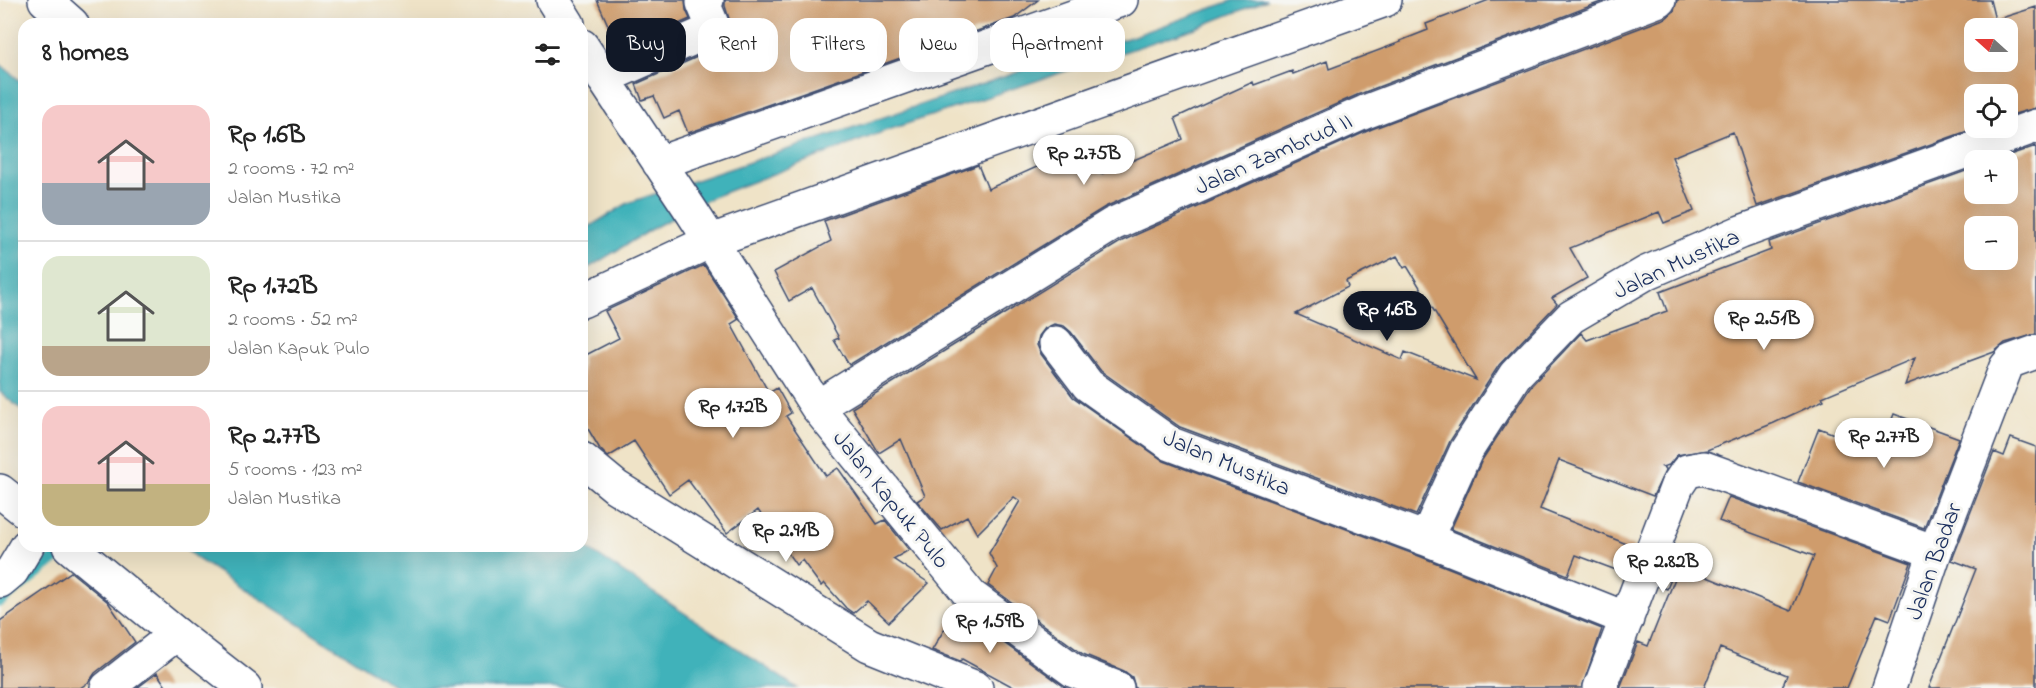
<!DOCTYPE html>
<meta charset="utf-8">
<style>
:root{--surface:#fff;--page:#f6f6f6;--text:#222;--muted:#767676;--line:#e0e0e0;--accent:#111827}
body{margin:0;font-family:"Indie Flower",sans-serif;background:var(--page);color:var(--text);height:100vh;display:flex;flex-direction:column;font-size:22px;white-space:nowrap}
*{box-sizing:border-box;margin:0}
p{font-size:20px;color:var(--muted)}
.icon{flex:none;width:33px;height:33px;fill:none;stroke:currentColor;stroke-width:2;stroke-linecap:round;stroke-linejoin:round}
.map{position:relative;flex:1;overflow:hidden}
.side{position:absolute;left:18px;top:18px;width:570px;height:534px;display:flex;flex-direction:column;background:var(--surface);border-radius:18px;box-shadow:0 6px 24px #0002}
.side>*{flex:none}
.banner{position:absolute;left:606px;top:18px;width:570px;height:54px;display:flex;gap:12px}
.needle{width:39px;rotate:291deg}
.controls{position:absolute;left:1964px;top:18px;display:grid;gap:12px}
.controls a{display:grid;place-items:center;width:54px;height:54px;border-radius:12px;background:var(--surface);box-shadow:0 6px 24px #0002;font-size:30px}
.price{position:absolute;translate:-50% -51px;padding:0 14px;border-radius:21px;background:#fff;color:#222;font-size:20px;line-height:39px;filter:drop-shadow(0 2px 3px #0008)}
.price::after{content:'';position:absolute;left:50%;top:36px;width:18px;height:14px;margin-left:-9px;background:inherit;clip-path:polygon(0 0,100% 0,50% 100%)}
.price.active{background:var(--accent);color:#fff}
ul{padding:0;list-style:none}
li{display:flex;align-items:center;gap:18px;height:150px;padding:0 24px}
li+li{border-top:2px solid var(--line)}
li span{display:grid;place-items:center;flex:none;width:168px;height:120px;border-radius:18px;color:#555}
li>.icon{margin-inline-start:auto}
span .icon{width:72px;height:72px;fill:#fffc;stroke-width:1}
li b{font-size:26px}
h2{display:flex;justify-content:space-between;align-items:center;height:72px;padding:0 24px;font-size:26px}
.chip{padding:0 21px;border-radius:18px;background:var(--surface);box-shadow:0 6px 24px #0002;font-size:21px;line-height:54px}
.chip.active{background:var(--accent);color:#fff}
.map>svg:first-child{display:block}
.water{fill:#41b2ba;stroke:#2e708c;stroke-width:1.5}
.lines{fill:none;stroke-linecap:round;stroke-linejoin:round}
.stream{stroke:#41b2ba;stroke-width:12}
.building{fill:#cf9c6c;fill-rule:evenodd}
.minor-casing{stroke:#3b4a6e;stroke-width:36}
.major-casing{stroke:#3b4a6e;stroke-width:36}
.minor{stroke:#fff;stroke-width:33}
.major{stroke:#fff;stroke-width:33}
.labels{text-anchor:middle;stroke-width:6;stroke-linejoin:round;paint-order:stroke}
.street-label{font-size:24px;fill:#1b2f5e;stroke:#f6f6f2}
</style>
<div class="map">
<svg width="2036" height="688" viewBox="0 0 2036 688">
<rect width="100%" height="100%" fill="#f6f6f2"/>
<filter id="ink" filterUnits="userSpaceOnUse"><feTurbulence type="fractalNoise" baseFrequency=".0167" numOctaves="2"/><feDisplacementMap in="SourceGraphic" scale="12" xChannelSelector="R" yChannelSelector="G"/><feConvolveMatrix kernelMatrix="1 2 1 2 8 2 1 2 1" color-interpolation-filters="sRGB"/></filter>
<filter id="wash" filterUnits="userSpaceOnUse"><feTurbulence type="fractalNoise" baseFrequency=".008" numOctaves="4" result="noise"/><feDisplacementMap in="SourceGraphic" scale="24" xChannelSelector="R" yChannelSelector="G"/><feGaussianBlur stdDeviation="1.35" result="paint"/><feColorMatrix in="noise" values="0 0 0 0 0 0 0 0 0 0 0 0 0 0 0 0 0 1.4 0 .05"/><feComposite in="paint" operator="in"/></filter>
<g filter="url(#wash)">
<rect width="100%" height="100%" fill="#efe3c7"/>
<path class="water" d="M1234 0H1267L1193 29 885 131 713 197 653 228 582 272V231L628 203 1027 69 1131 37Z
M0 64 24 84V412L0 392Z
M582 545 797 688H398L196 558 183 546Z"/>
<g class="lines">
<path class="stream" d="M0 601 70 547"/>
</g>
<g id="blocks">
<path class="building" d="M597 0H685L686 10 690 19 619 50Z
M725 0H1038L1014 18 688 133 679 111 664 118 654 96 642 100 636 84 722 46 729 41 733 31 725 6Z
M1489 0H1606L1357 95 1105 207 849 365 834 340 839 338 812 288 789 301 774 272 831 241 824 221 978 165 988 189 1048 162 1046 156 1086 139 1101 174 1183 139 1175 118 1207 103 1253 82 1254 85 1292 71 1293 74 1327 61 1329 69 1401 42 1400 41 1428 30 1426 24Z
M1677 0H1990L1995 20 2036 7V108L2007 116V94H1974V128H1976L1757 206 1733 132 1672 157 1694 211 1664 223 1659 212 1570 248 1587 278 1552 298 1557 304 1499 365 1450 441 1416 515 1180 427 1101 371 1071 332 1064 326 1054 324 1045 328 1039 336 1037 345 1041 354 1073 397 1164 461 1419 556 1602 629 1582 688H1135L1132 677 1124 671 1083 654 988 585 997 568 989 553 1020 501 1014 497 977 534 967 516 942 530 917 501 925 496 901 439 879 453 852 408 1122 241 1372 129 1666 18 1674 11ZM1974 28H2007V62H1974ZM1397 256 1404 268 1407 266 1476 380 1405 352 1402 360 1296 314 1348 287 1346 281Z
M2036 146V334L2005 343 1994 352 1905 385 1915 358 1822 397 1824 400 1774 423 1707 450 1677 455 1669 465 1662 467 1666 469 1653 496 1559 460 1540 509 1634 547 1624 573 1576 555 1568 575 1451 529 1482 460 1530 387 1581 333 1587 340 1667 311 1660 292 1771 250 1769 242 1974 168V194H2007V160H1995ZM1974 226H2007V260H1974Z
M704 265 739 319 731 324 769 393 777 388 791 413 786 416 826 476 838 468 877 524 885 520 909 550 893 559 929 583 889 622 867 601 853 613 846 608 824 583 821 586 802 560 796 565 758 510 727 533 688 480 669 494 634 441 608 457 600 449 582 419V357L619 338 605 311Z
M1894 414 1959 438 1924 528 1798 482 1819 428 1879 452Z
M2011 438 2036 447V688H1929L1976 569 1952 560 1994 452 2004 456Z
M1729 497 1911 563 1890 620 1877 615 1847 688H1782L1787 675 1720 648 1704 688H1620L1638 642 1648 646 1680 566 1791 611 1814 556 1719 521Z
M1668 561 1677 564 1667 589 1659 586Z
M71 572 108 602 135 642 95 673 89 682 80 688H0V621Z
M957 608 960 611 1066 688H1015L962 659 960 661 932 650Z
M157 673 167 688H137Z"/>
</g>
</g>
<g filter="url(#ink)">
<use href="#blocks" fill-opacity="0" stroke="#3b4a6e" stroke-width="1.5"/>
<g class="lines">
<g class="minor-casing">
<path id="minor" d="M553 0 568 24
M582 46 692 212 817 407 971 596 1074 671 1117 688
M603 78 714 29 703 3 707 0
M659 163 1121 0
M582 301 711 241 1385 0
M1056 343 1088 385 1171 444 1426 539 1627 619
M817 407 1113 224 1365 112 1659 0
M1426 539 1466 451 1515 375 1571 317 1646 273 1741 232 2036 126
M0 581 12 571 27 546
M107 688 176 634
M1600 688 1677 486 1687 471 1704 468 1935 552
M1889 688 1935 552 2006 367 2011 361 2036 352"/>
</g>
<g class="major-casing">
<path id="major" d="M45 0 72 24
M582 459 616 487 869 645 976 688
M0 491 24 510
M69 546 176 634 245 688"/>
</g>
<use href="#minor" class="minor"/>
<use href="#major" class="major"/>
</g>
</g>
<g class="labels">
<g class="street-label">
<text transform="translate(1273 153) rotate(-24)" y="8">Jalan Zambrud II</text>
<text transform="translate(1676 263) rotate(-25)" y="8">Jalan Mustika</text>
<text transform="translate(1227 462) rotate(23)" y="8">Jalan Mustika</text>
<text transform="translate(892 499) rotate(51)" y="8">Jalan Kapuk Pulo</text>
<text transform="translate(1933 561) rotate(-70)" y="8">Jalan Badar</text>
</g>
</g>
</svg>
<div class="controls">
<a><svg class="needle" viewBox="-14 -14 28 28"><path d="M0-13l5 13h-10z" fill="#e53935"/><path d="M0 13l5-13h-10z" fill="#767676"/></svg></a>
<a><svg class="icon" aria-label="locate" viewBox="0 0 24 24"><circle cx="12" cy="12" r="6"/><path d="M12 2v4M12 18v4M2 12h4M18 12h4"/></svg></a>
<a>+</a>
<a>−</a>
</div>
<b class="price" style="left:1084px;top:186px">Rp 2.75B</b>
<b class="price active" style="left:1387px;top:342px">Rp 1.6B</b>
<b class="price" style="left:1764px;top:351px">Rp 2.51B</b>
<b class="price" style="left:733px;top:439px">Rp 1.72B</b>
<b class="price" style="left:1884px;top:469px">Rp 2.77B</b>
<b class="price" style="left:786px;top:563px">Rp 2.91B</b>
<b class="price" style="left:1663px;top:594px">Rp 2.82B</b>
<b class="price" style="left:990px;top:654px">Rp 1.59B</b>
<div class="banner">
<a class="chip active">Buy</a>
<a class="chip">Rent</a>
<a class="chip">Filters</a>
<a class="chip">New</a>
<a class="chip">Apartment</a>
</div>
<section class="side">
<h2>8 homes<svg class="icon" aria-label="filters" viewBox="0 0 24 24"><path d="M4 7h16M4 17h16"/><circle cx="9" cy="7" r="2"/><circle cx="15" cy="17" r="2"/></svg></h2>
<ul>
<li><span style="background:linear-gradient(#f6c9c9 65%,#9aa5b1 0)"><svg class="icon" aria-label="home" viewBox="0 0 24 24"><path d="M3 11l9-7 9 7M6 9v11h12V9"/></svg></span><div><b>Rp 1.6B</b><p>2 rooms · 72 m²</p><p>Jalan Mustika</p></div></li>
<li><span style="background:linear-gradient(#dfe7d0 75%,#b9a48a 0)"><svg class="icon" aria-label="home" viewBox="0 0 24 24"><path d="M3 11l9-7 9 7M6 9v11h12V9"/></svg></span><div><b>Rp 1.72B</b><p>2 rooms · 52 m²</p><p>Jalan Kapuk Pulo</p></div></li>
<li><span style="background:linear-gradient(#f6c9c9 65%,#c2b280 0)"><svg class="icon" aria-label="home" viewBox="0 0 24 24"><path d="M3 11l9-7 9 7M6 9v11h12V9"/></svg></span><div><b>Rp 2.77B</b><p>5 rooms · 123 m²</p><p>Jalan Mustika</p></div></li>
</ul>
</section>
</div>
